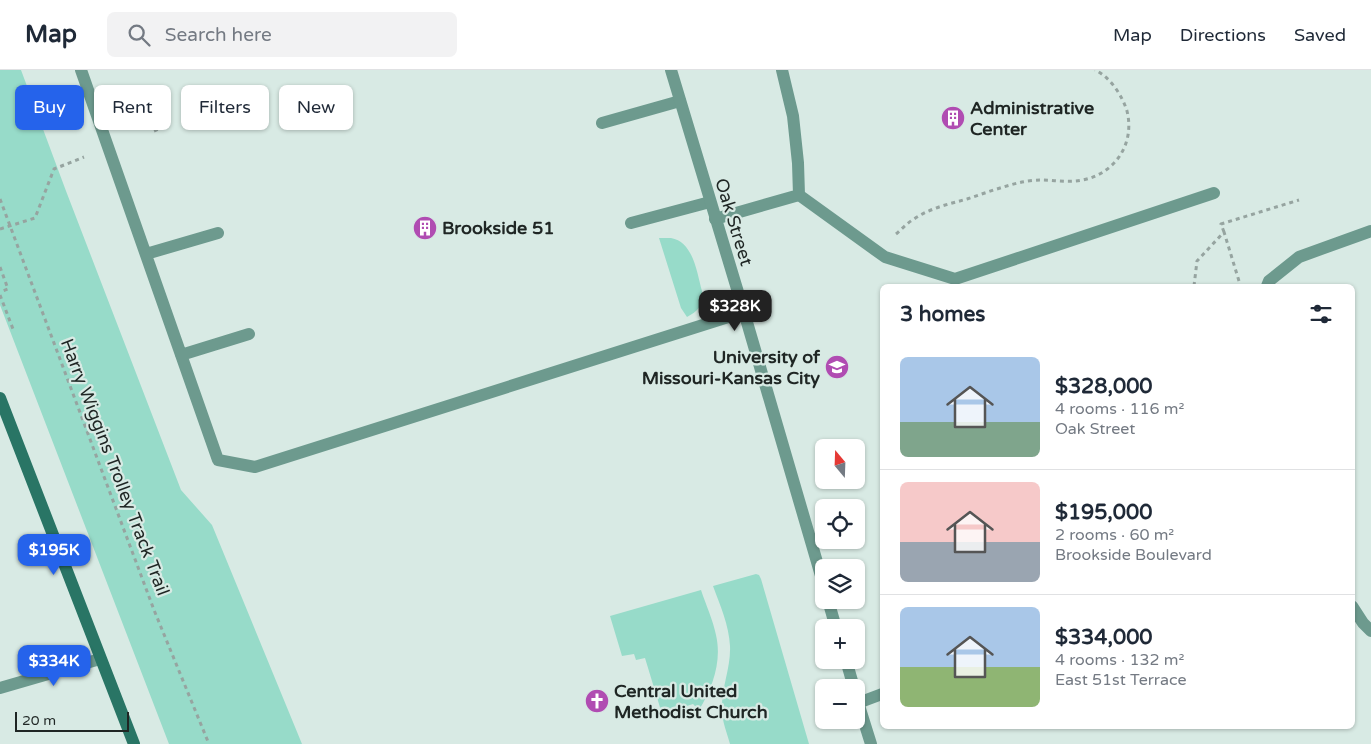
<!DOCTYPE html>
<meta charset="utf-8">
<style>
:root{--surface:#fff;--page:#f2f2f3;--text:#1f2937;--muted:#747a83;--line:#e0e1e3;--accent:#2563eb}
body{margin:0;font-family:"Varela Round",sans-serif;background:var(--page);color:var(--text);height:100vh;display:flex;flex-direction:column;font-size:19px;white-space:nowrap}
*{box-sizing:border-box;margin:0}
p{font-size:16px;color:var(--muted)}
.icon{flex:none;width:28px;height:28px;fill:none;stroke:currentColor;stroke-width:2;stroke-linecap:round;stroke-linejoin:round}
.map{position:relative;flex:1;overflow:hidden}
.details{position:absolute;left:880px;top:214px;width:475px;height:445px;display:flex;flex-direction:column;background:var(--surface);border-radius:8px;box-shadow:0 1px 4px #0004}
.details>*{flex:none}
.top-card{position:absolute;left:15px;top:15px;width:475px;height:45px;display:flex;gap:10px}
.needle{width:32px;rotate:341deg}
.fabs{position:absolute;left:815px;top:369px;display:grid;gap:10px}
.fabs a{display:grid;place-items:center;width:50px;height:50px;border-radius:8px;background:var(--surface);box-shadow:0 1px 4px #0004;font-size:25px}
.scale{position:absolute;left:15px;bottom:12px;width:114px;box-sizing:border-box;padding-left:5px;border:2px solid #1f2624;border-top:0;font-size:14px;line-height:18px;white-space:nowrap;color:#1f2624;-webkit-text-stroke:4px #d8eae4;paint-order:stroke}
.price{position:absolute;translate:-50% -42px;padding:0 11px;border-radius:10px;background:var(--accent);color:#fff;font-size:16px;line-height:32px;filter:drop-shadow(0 1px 2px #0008)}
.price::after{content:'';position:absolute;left:50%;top:30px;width:15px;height:11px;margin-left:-8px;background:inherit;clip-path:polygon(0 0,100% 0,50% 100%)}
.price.active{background:#222;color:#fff}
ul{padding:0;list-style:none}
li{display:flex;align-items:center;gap:15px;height:125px;padding:0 20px}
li+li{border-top:1px solid var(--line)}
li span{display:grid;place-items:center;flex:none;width:140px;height:100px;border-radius:8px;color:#555}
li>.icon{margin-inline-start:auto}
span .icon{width:60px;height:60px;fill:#fffc;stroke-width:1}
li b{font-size:21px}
h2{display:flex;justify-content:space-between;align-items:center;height:60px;padding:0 20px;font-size:21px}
.tag{padding:0 18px;border-radius:8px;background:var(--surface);box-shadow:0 1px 4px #0004;font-size:18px;line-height:45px}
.tag.active{background:var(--accent);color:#fff}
header{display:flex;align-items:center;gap:30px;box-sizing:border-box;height:70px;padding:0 25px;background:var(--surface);border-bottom:1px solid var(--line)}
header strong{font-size:24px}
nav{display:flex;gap:28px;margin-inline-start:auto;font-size:18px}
.search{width:350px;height:45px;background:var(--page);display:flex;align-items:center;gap:12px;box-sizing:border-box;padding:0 18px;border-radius:8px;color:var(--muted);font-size:19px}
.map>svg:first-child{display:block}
.green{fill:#97dbc9}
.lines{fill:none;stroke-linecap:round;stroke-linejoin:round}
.path{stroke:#96a4a0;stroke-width:3;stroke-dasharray:4 4;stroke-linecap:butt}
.lane{stroke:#6d9a8e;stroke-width:12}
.street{stroke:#6d9a8e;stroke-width:12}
.secondary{stroke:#297565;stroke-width:12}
.labels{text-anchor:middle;stroke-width:4.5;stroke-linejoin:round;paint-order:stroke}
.poi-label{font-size:18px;font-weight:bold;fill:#1f2624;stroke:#d8eae4;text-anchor:start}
.street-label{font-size:18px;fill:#1f2624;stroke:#d8eae4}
</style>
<header>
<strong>Map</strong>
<div class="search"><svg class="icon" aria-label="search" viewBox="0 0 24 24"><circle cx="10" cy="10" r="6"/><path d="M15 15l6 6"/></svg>Search here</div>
<nav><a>Map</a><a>Directions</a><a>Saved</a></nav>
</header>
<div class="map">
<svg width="1371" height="674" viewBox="0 0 1371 674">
<rect width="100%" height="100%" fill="#d8eae4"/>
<path class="green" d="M0 0H21L66 121 181 420 212 455 302 674H169L0 235Z
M659 168C663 168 667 168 671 168 694 172 697 204 702 221 703 235 699 241 687 247L681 238Z
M756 504 759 505 761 509 809 674H730C727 663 722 651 722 640 721 618 731 598 730 576 729 555 720 535 713 516Z
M701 520C706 535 713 550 716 565 722 591 713 617 699 640L693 634 662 644 645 588 636 590 634 584 622 586 610 546Z"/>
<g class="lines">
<path class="path" d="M154 61 161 58
M0 129 154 540 209 674
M0 159 35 148 54 99 84 87
M1224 162 1221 154 1299 130
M896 164C902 159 907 153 914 149 930 138 949 134 967 129 985 123 1004 116 1022 112 1028 111 1035 110 1041 110 1055 110 1069 113 1083 110 1116 103 1135 73 1127 41 1122 25 1110 7 1095 0
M0 197 8 219 0 222
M1194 216 1197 191 1224 162 1239 211 1241 212
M0 225 13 259"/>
<path class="lane" d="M81 0 218 390 255 397 744 242
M602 53 680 31
M799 125 885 187 955 209 1214 123
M715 149 799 125 798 93 793 46 782 0
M631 153 710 132
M146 184 218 163
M1267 216 1269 211 1299 187 1371 161
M181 285 249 264
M1352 536 1363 553 1371 561
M858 633 882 624"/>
<path class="street" d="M671 0 744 242 824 516
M828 530 836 558
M846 590 854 618
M0 618 100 589
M856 626 871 674"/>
<path class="secondary" d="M0 328 134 674"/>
</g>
<defs>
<g id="building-disc" transform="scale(1.25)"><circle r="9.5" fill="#b04cb2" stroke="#d8eae4"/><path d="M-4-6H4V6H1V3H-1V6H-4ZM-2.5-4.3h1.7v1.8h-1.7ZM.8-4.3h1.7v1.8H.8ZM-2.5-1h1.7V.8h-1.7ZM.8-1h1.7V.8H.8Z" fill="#fff"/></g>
<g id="university-disc" transform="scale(1.25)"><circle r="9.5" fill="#b04cb2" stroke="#d8eae4"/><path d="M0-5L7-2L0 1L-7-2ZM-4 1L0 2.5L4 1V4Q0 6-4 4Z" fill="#fff"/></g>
<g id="church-disc" transform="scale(1.25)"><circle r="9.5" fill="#b04cb2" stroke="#d8eae4"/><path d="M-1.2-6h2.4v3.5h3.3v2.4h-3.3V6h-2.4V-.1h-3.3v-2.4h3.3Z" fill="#fff"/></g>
</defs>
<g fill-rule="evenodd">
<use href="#building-disc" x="953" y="48"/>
<use href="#building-disc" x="425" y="158"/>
<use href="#university-disc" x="837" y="297"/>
<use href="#church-disc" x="597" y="631"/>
</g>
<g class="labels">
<g class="poi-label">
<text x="970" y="44">Administrative<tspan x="970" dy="21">Center</tspan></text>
<text x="442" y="164">Brookside 51</text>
<text x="820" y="293" text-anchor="end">University of<tspan x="820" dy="21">Missouri-Kansas City</tspan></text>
<text x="614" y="627">Central United<tspan x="614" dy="21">Methodist Church</tspan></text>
</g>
<g class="street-label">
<text transform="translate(734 152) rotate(73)" y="6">Oak Street</text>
<text transform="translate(115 397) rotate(69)" y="6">Harry Wiggins Trolley Track Trail</text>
</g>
</g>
</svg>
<div class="fabs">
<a><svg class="needle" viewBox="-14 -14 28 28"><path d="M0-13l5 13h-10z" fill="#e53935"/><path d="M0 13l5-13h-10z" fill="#747a83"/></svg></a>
<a><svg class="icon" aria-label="locate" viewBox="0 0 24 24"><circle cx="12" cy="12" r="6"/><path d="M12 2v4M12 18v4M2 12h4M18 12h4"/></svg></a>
<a><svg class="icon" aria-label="layers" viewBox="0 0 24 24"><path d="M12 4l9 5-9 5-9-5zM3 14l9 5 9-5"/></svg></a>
<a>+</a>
<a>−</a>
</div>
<div class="scale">20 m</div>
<b class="price active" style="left:735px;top:262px">$328K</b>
<b class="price" style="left:54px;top:506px">$195K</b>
<b class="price" style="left:54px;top:617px">$334K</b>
<div class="top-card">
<a class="tag active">Buy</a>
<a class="tag">Rent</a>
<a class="tag">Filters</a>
<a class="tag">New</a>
</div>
<section class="details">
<h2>3 homes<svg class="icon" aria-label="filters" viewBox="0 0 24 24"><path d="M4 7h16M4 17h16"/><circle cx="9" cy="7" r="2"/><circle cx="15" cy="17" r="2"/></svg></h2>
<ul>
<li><span style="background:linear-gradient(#a9c7e8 65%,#7fa58c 0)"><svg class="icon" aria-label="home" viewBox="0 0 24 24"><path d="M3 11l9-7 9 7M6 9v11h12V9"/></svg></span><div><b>$328,000</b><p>4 rooms · 116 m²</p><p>Oak Street</p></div></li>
<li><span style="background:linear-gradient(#f6c9c9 60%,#9aa5b1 0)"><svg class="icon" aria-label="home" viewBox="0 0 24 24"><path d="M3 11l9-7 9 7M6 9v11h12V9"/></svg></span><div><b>$195,000</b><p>2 rooms · 60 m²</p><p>Brookside Boulevard</p></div></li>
<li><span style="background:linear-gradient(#a9c7e8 60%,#8fb573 0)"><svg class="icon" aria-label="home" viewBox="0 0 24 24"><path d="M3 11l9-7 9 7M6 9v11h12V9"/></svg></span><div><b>$334,000</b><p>4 rooms · 132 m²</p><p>East 51st Terrace</p></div></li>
</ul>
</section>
</div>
